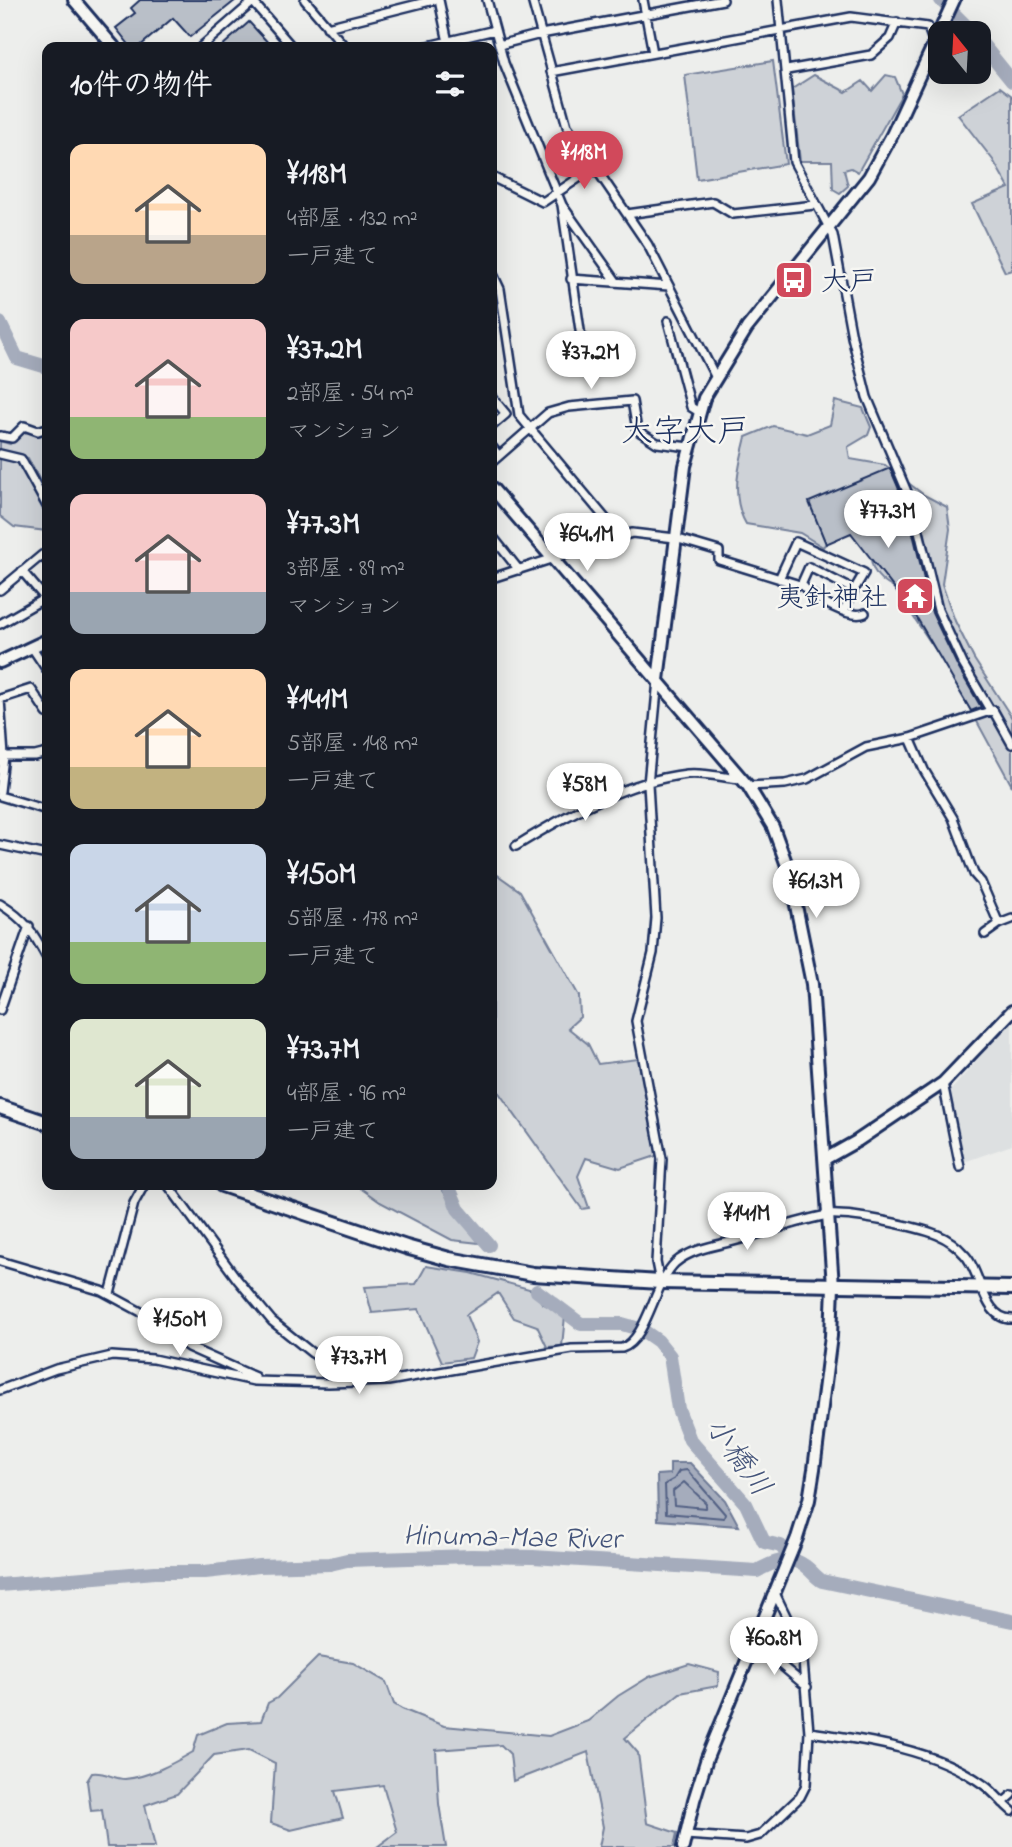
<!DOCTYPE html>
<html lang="ja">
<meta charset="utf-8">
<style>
:root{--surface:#171b24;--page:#242831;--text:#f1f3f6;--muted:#9ea1a6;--accent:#d1495b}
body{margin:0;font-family:"Indie Flower","Klee One",sans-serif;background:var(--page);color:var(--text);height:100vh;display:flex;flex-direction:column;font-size:26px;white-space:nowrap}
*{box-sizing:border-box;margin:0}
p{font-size:23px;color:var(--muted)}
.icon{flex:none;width:38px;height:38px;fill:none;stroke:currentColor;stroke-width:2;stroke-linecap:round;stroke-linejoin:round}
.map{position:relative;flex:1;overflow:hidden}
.drawer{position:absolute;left:42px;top:42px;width:455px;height:1148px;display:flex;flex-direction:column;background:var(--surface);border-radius:14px;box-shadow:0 7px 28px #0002}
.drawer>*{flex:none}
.needle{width:46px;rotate:342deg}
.fabs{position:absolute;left:928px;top:21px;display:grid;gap:14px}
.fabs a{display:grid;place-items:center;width:63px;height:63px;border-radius:14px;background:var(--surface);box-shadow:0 7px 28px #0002;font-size:35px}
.price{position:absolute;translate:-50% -60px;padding:0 16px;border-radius:24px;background:#fff;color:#222;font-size:23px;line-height:46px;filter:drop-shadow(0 2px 4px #0008)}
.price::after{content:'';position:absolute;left:50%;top:42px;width:21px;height:16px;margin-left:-10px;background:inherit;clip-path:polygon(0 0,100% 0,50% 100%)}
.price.active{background:var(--accent);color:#fff}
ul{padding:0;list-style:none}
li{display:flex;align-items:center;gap:21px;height:175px;padding:0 28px}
li span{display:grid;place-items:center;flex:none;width:196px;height:140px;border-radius:14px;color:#555}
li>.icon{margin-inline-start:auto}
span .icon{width:84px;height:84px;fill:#fffc;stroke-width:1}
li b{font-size:30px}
h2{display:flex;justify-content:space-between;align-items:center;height:84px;padding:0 28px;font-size:30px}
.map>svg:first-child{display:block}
.built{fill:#dde0e1}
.green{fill:#ced2d7;stroke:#74809a;stroke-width:2}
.water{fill:#a5acbc;stroke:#6e7a96;stroke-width:2}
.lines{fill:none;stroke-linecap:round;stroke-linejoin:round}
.shore{stroke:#526184;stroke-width:2}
.river{stroke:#a5acbc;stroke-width:14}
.building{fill:#b9bfc8;stroke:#1b2f5e;stroke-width:2}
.street-casing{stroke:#1b2f5e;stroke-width:12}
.secondary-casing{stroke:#1b2f5e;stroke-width:16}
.primary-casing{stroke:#1b2f5e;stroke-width:18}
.street{stroke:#f6f6f2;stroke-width:7}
.secondary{stroke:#f6f6f2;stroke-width:10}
.primary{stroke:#f6f6f2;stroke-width:12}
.labels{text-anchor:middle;stroke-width:5;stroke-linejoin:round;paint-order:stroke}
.poi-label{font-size:28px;fill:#1b2f5e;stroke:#f6f6f2;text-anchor:start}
.water-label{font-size:30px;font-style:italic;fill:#44547a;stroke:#f6f6f2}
.quarter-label{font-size:32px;fill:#1b2f5e;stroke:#f6f6f2}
</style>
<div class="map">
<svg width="1012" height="1847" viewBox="0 0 1012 1847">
<rect width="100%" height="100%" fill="#edeeec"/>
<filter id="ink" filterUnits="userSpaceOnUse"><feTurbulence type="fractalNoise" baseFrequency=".0143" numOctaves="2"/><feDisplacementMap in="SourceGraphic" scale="14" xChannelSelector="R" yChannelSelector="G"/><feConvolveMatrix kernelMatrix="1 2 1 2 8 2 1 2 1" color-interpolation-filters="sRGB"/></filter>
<g filter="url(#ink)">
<path class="built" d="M1012 1020V1145L964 1162 951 1090Z"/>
<path class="green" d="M773 61 786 164 697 179 685 75Z
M814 75 846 92 863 81 872 91 886 75 895 77 902 94 858 172 851 168 844 170 848 186 840 193 833 189 832 161H800L792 89Z
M1000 87 1012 96V270L1005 272 972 204 1009 188 993 160 958 115Z
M835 401 863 408 871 427 868 435 848 447 850 459 885 465 924 495 947 507 950 529 942 584 955 621 974 659 1012 718V786L949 670 894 588C872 577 871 565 868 542L851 528 836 531 823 547 800 533 746 524C730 497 739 465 746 437L773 426 807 434 830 425Z
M29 432 47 434V494L28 458 0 450V441L10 444 20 433Z
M0 458 12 460 21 466 47 512V531L14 527 0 516Z
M492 871 520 891 579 996 580 1017 568 1028 588 1044 598 1064 638 1059 659 1155 620 1168 586 1158 578 1176 589 1208 582 1209 492 1083Z
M356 1185H439L479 1243 452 1240 380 1202Z
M426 1266 471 1273 533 1290 542 1303 565 1316 562 1346 547 1347 537 1326 514 1318 498 1293 466 1315 477 1342 471 1358 442 1362 419 1309 372 1313 365 1287 416 1284Z
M318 1657 353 1663 386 1682 394 1704 402 1709 444 1726 549 1736 588 1721 618 1696 649 1677 689 1664 719 1672 718 1686 680 1693 625 1738 638 1753 647 1823 677 1833 674 1847H599L603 1827 588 1752 513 1781 510 1754 501 1745 436 1750 439 1804 446 1847H377L397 1832 383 1785 335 1791 343 1818 291 1830 271 1823 275 1763 249 1750 214 1755 177 1794 145 1805 155 1847H107L102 1810 91 1811 87 1781 92 1773C105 1771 113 1779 125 1779 149 1777 172 1764 193 1752L198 1735 227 1723 261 1721 268 1703 277 1698Z"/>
<path class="water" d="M670 1463H690L725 1500 739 1526 658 1520 657 1475 670 1474Z"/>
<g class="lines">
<path class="shore" d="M687 1470 725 1514 724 1518 666 1513 665 1484 674 1479 679 1471Z
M684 1482 706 1503 705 1508 674 1505 673 1491Z"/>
<path class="river" d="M941 0 945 4
M953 13 973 33
M978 39 1012 81
M0 323 17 358 47 367
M448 1185 458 1209 489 1245
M537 1291 581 1324H622L636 1328
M645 1332 658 1341 670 1356 678 1409 690 1440 746 1504 764 1542 781 1546 792 1560
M0 1585 155 1572H205L259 1566 330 1564 347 1560 471 1556 533 1557 757 1571C771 1563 790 1554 805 1566 812 1571 815 1577 822 1581L1012 1621"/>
</g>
<path class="building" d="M140 0H236L190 37 173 18 139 47H131L116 28 135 13 131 8Z
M249 22 272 47H221Z
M890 468 907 508 932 613 958 667 981 707 971 711 917 618 851 533 826 544 809 502Z"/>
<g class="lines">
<g class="street-casing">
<path id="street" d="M305 0 345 47
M439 0 449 47
M487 0 504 63 562 205 585 365
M532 0 567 126 648 245 715 376
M643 0 653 53
M778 0 794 162 833 235 852 337 867 397 913 506 938 610 963 664 990 710
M253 2 292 47
M327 27 434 0
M499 45 541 34 723 0
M201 47 255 0
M424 47 495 30
M787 70 871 55 890 38 897 22
M551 72 851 17 928 27 934 44
M492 177 543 202 595 167
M562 205 616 281
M627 214 713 202 733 214 815 205
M492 272 500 289 519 415 620 536
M571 279 669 286
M668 321 691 407 699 412
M492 397 506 414 492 426
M0 436 12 438 24 426 38 431 47 428
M492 447 499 456
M0 454 21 459 47 506
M492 462 548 413 569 407 632 401 637 430 657 443 689 447
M492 536 519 570
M492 578 632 533 675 538 719 551V560L803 586C813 598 851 620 865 613
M779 579 796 542 864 573 854 590
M801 585 809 567 854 590 844 611
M0 590 42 555 47 561
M0 624 45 598 22 571
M33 649 47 670
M658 680 648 784 656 918 653 953 636 1021 662 1159 656 1262 660 1282
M0 699 31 689 47 713
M910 738 924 770 953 818 974 874 981 882 999 924
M4 756H35L47 753
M748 786 785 784 807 779 866 747 910 738 993 710 1012 744
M0 791 4 756 0 699
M0 796 47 810
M0 845 47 855
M516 846C566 815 627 781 687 774 704 772 725 778 741 779
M0 904C26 920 33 932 47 958
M985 934 999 924 1012 919
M0 1010 29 926
M943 1083 960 1167
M168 1185 237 1279 272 1321 312 1353 358 1382
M0 1261 102 1291 141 1312 188 1347 255 1377
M110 1294 134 1203 144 1185
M0 1390 56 1369 112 1356 153 1359 254 1381 328 1383 388 1381 572 1349 622 1348C647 1340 654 1283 675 1263 693 1247 722 1245 745 1238 773 1230 800 1220 828 1215 851 1213 916 1226 938 1235 948 1239 957 1246 964 1254 981 1270 983 1320 1012 1319
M753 1648 775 1660 807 1687
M809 1732C867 1740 935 1749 984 1785 994 1792 1002 1803 1012 1811
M1003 1803 1012 1795
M685 1835 746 1839 760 1835 800 1797 806 1785 809 1732 802 1649 775 1593"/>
</g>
<g class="secondary-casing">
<path id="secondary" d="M74 0 114 47
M492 488 748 786 773 827 789 871 812 984 833 1286 831 1336 814 1469 809 1500 797 1538 707 1758 694 1800 683 1847
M0 662 47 640
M658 680 685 466 704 398 747 328 869 177 892 135 954 0
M825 1159 857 1141 943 1083 1012 1011"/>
</g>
<g class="primary-casing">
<path id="primary" d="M0 1107 47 1123
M222 1185 406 1247 449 1259 533 1274 660 1282 1012 1288"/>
</g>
<use href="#street" class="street"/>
<use href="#secondary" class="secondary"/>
<use href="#primary" class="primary"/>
</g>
</g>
<defs>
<g id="bus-square" transform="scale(2.0125)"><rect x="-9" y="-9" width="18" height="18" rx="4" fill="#d1495b" stroke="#f6f6f2"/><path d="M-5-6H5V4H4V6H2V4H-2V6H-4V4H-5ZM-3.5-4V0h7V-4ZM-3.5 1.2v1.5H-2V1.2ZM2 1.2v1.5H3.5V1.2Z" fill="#fff"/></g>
<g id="temple-square" transform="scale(2.0125)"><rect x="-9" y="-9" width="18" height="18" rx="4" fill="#d1495b" stroke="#f6f6f2"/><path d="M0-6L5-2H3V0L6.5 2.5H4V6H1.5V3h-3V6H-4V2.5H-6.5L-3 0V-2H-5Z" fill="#fff"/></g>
</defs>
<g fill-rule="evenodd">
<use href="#bus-square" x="794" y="280"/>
<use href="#temple-square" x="915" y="596"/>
</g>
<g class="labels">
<g class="poi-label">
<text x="821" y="290">大戸</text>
<text x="888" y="606" text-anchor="end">夷針神社</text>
</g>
<g class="water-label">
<text transform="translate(739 1456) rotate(54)" y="10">小橋川</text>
<text transform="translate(512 1536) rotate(1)" y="10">Hinuma-Mae River</text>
</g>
<g class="quarter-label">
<text x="685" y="441">大字大戸</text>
</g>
</g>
</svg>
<div class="fabs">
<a><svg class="needle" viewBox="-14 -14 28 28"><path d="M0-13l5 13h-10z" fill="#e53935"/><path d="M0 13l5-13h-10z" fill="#9ea1a6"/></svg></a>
</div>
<b class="price active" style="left:584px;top:191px">¥118M</b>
<b class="price" style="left:591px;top:391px">¥37.2M</b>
<b class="price" style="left:888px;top:550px">¥77.3M</b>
<b class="price" style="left:587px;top:573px">¥64.1M</b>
<b class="price" style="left:585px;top:823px">¥58M</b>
<b class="price" style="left:816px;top:920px">¥61.3M</b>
<b class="price" style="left:747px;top:1252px">¥141M</b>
<b class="price" style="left:180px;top:1358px">¥150M</b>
<b class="price" style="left:359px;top:1396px">¥73.7M</b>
<b class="price" style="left:774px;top:1677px">¥60.8M</b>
<section class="drawer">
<h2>10件の物件<svg class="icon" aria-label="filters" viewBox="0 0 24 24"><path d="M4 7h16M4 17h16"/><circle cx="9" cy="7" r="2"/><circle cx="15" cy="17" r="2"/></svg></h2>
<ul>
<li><span style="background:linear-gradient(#ffd9b3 65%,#b9a48a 0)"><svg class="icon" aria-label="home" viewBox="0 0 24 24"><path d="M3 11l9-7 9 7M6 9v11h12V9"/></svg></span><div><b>¥118M</b><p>4部屋 · 132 m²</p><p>一戸建て</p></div></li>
<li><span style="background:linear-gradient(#f6c9c9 70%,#8fb573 0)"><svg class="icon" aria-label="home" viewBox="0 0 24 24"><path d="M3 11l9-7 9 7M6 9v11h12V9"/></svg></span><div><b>¥37.2M</b><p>2部屋 · 54 m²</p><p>マンション</p></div></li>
<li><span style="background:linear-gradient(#f6c9c9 70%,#9aa5b1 0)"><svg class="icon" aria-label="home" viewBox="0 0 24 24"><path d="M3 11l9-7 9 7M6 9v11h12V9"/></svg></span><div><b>¥77.3M</b><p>3部屋 · 89 m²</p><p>マンション</p></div></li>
<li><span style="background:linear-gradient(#ffd9b3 70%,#c2b280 0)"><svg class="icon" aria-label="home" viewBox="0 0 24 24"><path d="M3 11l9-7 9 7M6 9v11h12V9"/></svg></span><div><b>¥141M</b><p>5部屋 · 148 m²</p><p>一戸建て</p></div></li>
<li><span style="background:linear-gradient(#c9d6e8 70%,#8fb573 0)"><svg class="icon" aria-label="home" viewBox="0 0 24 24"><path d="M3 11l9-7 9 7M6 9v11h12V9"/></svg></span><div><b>¥150M</b><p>5部屋 · 178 m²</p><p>一戸建て</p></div></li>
<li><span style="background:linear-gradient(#dfe7d0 70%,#9aa5b1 0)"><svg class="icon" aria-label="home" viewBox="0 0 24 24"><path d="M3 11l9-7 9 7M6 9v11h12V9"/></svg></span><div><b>¥73.7M</b><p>4部屋 · 96 m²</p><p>一戸建て</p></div></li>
</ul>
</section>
</div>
